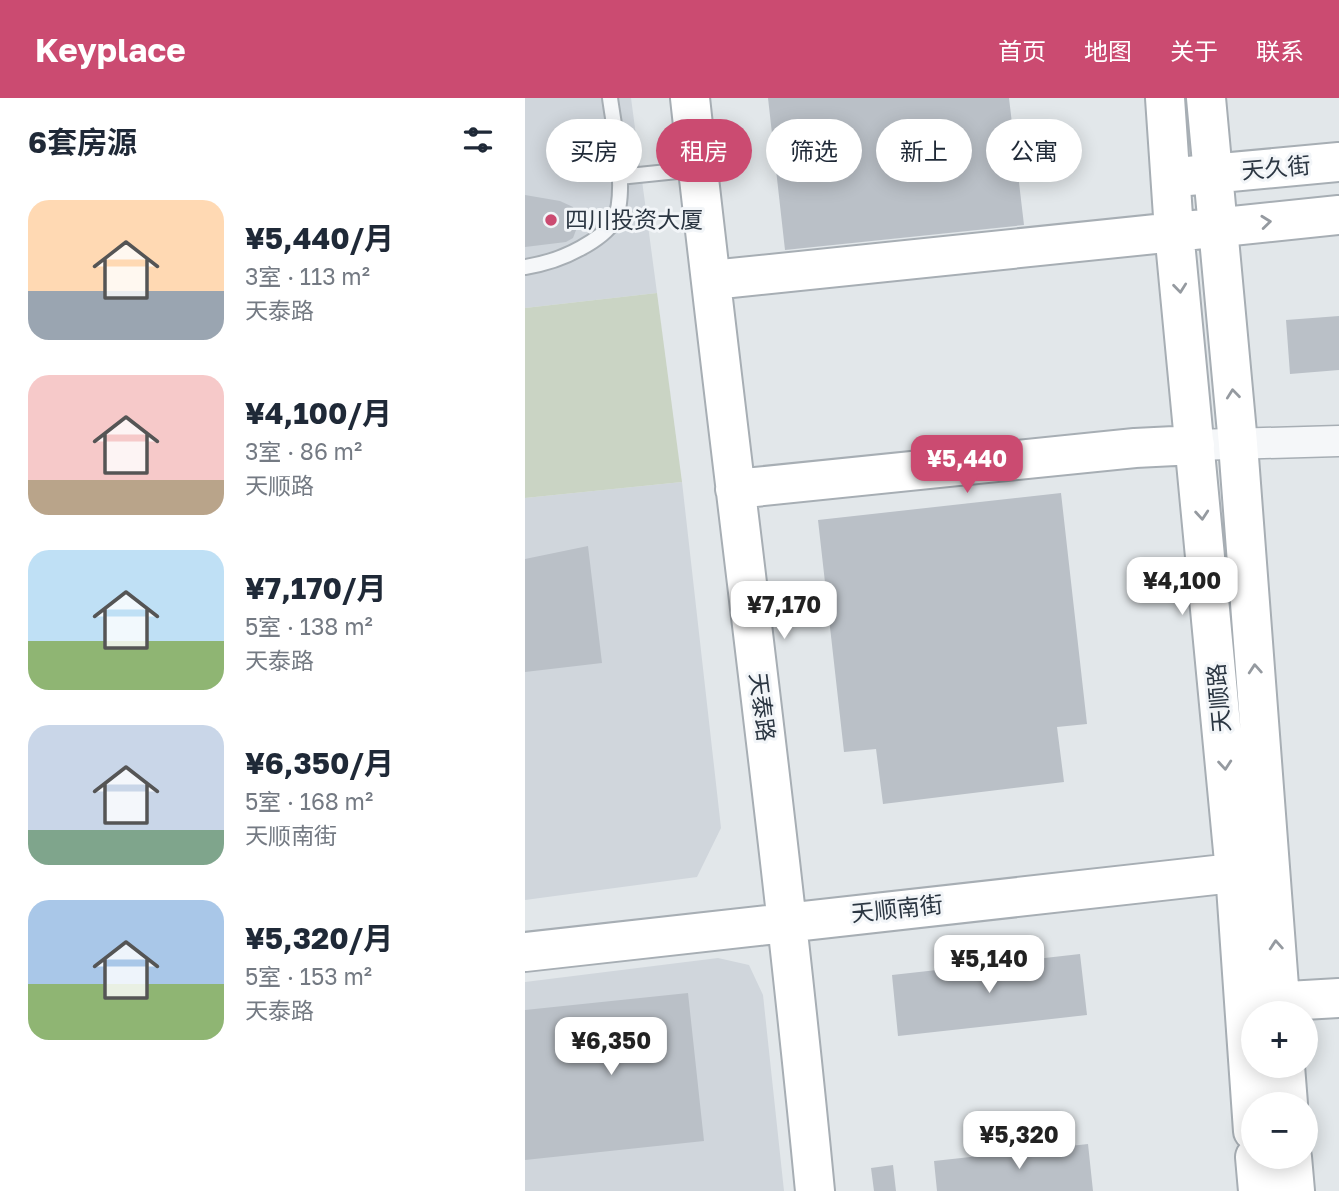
<!DOCTYPE html>
<html lang="zh">
<meta charset="utf-8">
<style>
:root{--surface:#fff;--page:#f2f2f3;--text:#1f2937;--muted:#747a83;--accent:#cb4b71}
body{margin:0;font-family:"Golos Text","Noto Sans SC",sans-serif;background:var(--page);color:var(--text);height:100vh;display:flex;flex-direction:column;font-size:26px;white-space:nowrap}
*{box-sizing:border-box;margin:0}
p{font-size:23px;color:var(--muted)}
.icon{flex:none;width:38px;height:38px;fill:none;stroke:currentColor;stroke-width:2;stroke-linecap:round;stroke-linejoin:round}
.map{position:relative;flex:1;overflow:hidden}
.panel{display:flex;flex-direction:column;background:var(--surface);width:525px}
.panel>*{flex:none}
.guide{position:absolute;left:21px;top:21px;width:665px;height:63px;display:flex;gap:14px}
.tools{position:absolute;left:716px;top:903px;display:grid;gap:14px}
.tools a{display:grid;place-items:center;width:77px;height:77px;border-radius:50%;background:var(--surface);box-shadow:0 4px 18px #0003;font-size:35px}
.price{position:absolute;translate:-50% -60px;padding:0 16px;border-radius:14px;background:#fff;color:#222;font-size:23px;line-height:46px;filter:drop-shadow(0 2px 4px #0008)}
.price::after{content:'';position:absolute;left:50%;top:42px;width:21px;height:16px;margin-left:-10px;background:inherit;clip-path:polygon(0 0,100% 0,50% 100%)}
.price.selected{background:var(--accent);color:#fff}
ul{padding:0;list-style:none}
li{display:flex;align-items:center;gap:21px;height:175px;padding:0 28px}
li span{display:grid;place-items:center;flex:none;width:196px;height:140px;border-radius:21px;color:#555}
li>.icon{margin-inline-start:auto}
span .icon{width:84px;height:84px;fill:#fffc;stroke-width:1}
li b{font-size:30px}
h2{display:flex;justify-content:space-between;align-items:center;height:84px;padding:0 28px;font-size:30px}
.chip{padding:0 24px;border-radius:32px;background:var(--surface);box-shadow:0 4px 18px #0003;font-size:24px;line-height:63px}
.chip.selected{background:var(--accent);color:#fff}
header{display:flex;align-items:center;gap:42px;box-sizing:border-box;height:98px;padding:0 35px;background:var(--accent);color:#fff}
header strong{font-size:33px}
nav{display:flex;gap:38px;margin-inline-start:auto;font-size:24px}
main{display:flex;flex:1;min-height:0}
.map>svg:first-child{display:block}
.built{fill:#d0d6dc}
.green{fill:#cad4c4}
.building{fill:#bac0c7}
.lines{fill:none;stroke-linecap:round;stroke-linejoin:round}
.lane-casing{stroke:#a7aeb4;stroke-width:18}
.street-casing{stroke:#a7aeb4;stroke-width:33}
.secondary-casing{stroke:#a7aeb4;stroke-width:42}
.lane{stroke:#f5f7f9;stroke-width:14}
.street{stroke:#f5f7f9;stroke-width:30}
.secondary{stroke:#fff;stroke-width:38}
.oneway{stroke:#959aa0}
.poi-dot{fill:#cb4b71;stroke:#f2f5f8;stroke-width:2.5}
.labels{text-anchor:middle;stroke-width:6;stroke-linejoin:round;paint-order:stroke}
.street-label{font-size:23px;fill:#2b3642;stroke:#f2f5f8}
.poi-label{font-size:23px;fill:#2b3642;stroke:#f2f5f8;text-anchor:start}
</style>
<header>
<strong>Keyplace</strong>
<nav><a>首页</a><a>地图</a><a>关于</a><a>联系</a></nav>
</header>
<main>
<section class="panel">
<h2>6套房源<svg class="icon" aria-label="filters" viewBox="0 0 24 24"><path d="M4 7h16M4 17h16"/><circle cx="9" cy="7" r="2"/><circle cx="15" cy="17" r="2"/></svg></h2>
<ul>
<li><span style="background:linear-gradient(#ffd9b3 65%,#9aa5b1 0)"><svg class="icon" aria-label="home" viewBox="0 0 24 24"><path d="M3 11l9-7 9 7M6 9v11h12V9"/></svg></span><div><b>¥5,440/月</b><p>3室 · 113 m²</p><p>天泰路</p></div></li>
<li><span style="background:linear-gradient(#f6c9c9 75%,#b9a48a 0)"><svg class="icon" aria-label="home" viewBox="0 0 24 24"><path d="M3 11l9-7 9 7M6 9v11h12V9"/></svg></span><div><b>¥4,100/月</b><p>3室 · 86 m²</p><p>天顺路</p></div></li>
<li><span style="background:linear-gradient(#bfe0f5 65%,#8fb573 0)"><svg class="icon" aria-label="home" viewBox="0 0 24 24"><path d="M3 11l9-7 9 7M6 9v11h12V9"/></svg></span><div><b>¥7,170/月</b><p>5室 · 138 m²</p><p>天泰路</p></div></li>
<li><span style="background:linear-gradient(#c9d6e8 75%,#7fa58c 0)"><svg class="icon" aria-label="home" viewBox="0 0 24 24"><path d="M3 11l9-7 9 7M6 9v11h12V9"/></svg></span><div><b>¥6,350/月</b><p>5室 · 168 m²</p><p>天顺南街</p></div></li>
<li><span style="background:linear-gradient(#a9c7e8 60%,#8fb573 0)"><svg class="icon" aria-label="home" viewBox="0 0 24 24"><path d="M3 11l9-7 9 7M6 9v11h12V9"/></svg></span><div><b>¥5,320/月</b><p>5室 · 153 m²</p><p>天泰路</p></div></li>
</ul>
</section>
<div class="map">
<svg width="814" height="1093" viewBox="0 0 814 1093">
<rect width="100%" height="100%" fill="#e2e7ea"/>
<path class="built" d="M0 0H106L132 195 0 210Z
M157 384 196 730 172 779 0 802V400Z
M193 860 224 867 238 897 259 1093H0V884Z"/>
<path class="green" d="M132 195 157 384 0 400V210Z"/>
<path class="building" d="M243 0H484L499 127 260 152Z
M0 97 35 103 48 109 53 127 48 140 41 144 0 149Z
M814 218V272L765 276 761 222Z
M536 395 562 626 532 629 539 684 358 706 351 651 319 654 293 422Z
M63 448 77 565 0 574V461Z
M555 856 562 917 373 938 367 877Z
M163 895 179 1043 0 1062V912Z
M563 1046 568 1093H412L409 1063Z
M368 1067 371 1093H349L346 1070Z"/>
<g class="lines">
<g class="lane-casing">
<path id="lane" d="M94 79 172 71
M0 169C20 166 38 160 56 150 67 144 82 134 89 123 103 96 89 30 85 0"/>
</g>
<g class="street-casing">
<path id="street" d="M670 347 814 343"/>
</g>
<g class="secondary-casing">
<path id="secondary" d="M165 0C205 365 255 728 290 1093
M640 0 649 133 710 774 728 1033
M681 0 713 346 756 915
M663 78 814 64
M187 182 814 117
M210 391 610 350 670 347
M0 854 735 772
M729 905 814 900
M760 968 763 1006
M730 1059 733 1093
M767 1059 770 1093"/>
</g>
<use href="#lane" class="lane"/>
<use href="#street" class="street"/>
<use href="#secondary" class="secondary"/>
</g>
<defs><path id="oneway-chevron" d="M-2-3.5L2.5 0L-2 3.5" fill="none" stroke-width="1.6" stroke-linecap="round" stroke-linejoin="round" transform="scale(1.75)"/></defs>
<g class="oneway">
<use href="#oneway-chevron" transform="translate(741 124) rotate(-6)"/>
<use href="#oneway-chevron" transform="translate(655 190) rotate(84)"/>
<use href="#oneway-chevron" transform="translate(708 296) rotate(-96)"/>
<use href="#oneway-chevron" transform="translate(677 417) rotate(85)"/>
<use href="#oneway-chevron" transform="translate(730 571) rotate(-94)"/>
<use href="#oneway-chevron" transform="translate(700 667) rotate(85)"/>
<use href="#oneway-chevron" transform="translate(751 847) rotate(-94)"/>
</g>
<circle class="poi-dot" cx="26" cy="122" r="7"/>
<g class="labels">
<g class="street-label">
<text transform="translate(751 70) rotate(-5)" y="8">天久街</text>
<text transform="translate(694 600) rotate(-95)" y="8">天顺路</text>
<text transform="translate(237 609) rotate(83)" y="8">天泰路</text>
<text transform="translate(372 811) rotate(-6)" y="8">天顺南街</text>
</g>
<g class="poi-label">
<text x="40" y="130">四川投资大厦</text>
</g>
</g>
</svg>
<div class="tools">
<a>+</a>
<a>−</a>
</div>
<b class="price selected" style="left:442px;top:397px">¥5,440</b>
<b class="price" style="left:657px;top:519px">¥4,100</b>
<b class="price" style="left:259px;top:543px">¥7,170</b>
<b class="price" style="left:464px;top:897px">¥5,140</b>
<b class="price" style="left:86px;top:979px">¥6,350</b>
<b class="price" style="left:494px;top:1073px">¥5,320</b>
<div class="guide">
<a class="chip">买房</a>
<a class="chip selected">租房</a>
<a class="chip">筛选</a>
<a class="chip">新上</a>
<a class="chip">公寓</a>
</div>
</div>
</main>
